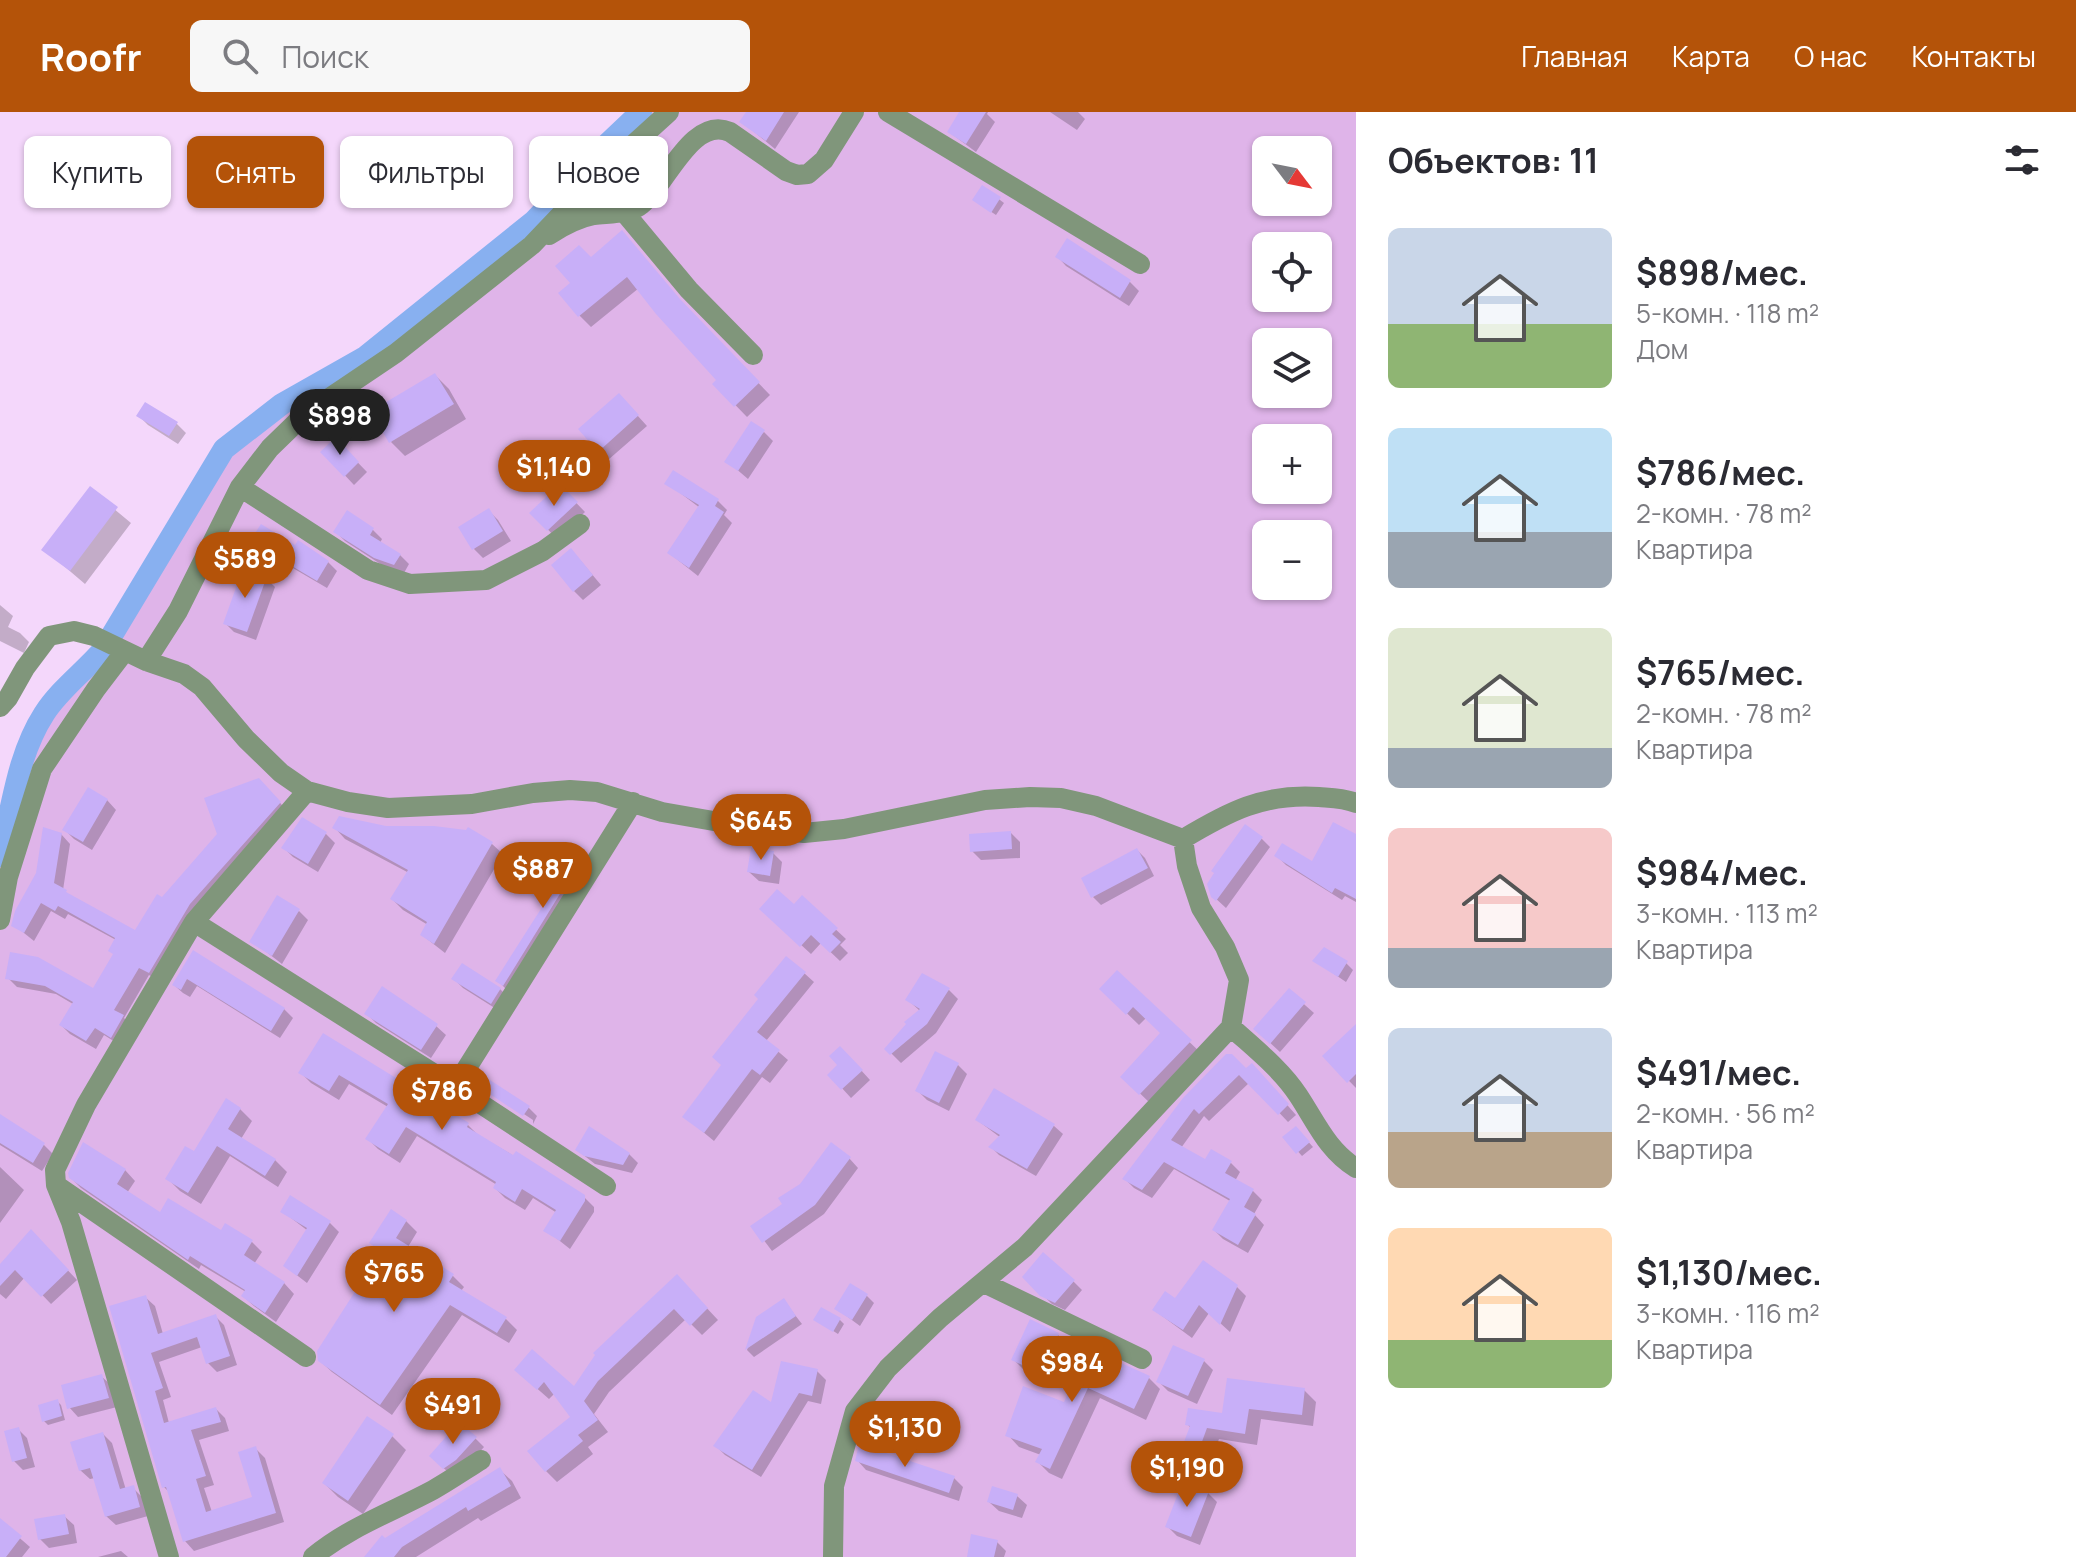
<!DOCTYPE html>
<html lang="ru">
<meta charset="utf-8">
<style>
:root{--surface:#fff;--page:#f7f7f7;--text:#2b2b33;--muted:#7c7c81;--accent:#b45309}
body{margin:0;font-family:Manrope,sans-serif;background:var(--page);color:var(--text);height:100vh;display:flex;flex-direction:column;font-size:30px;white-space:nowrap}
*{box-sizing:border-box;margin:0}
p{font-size:26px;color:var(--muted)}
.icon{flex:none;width:44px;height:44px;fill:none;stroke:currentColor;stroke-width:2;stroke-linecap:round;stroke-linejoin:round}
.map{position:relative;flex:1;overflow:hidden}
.panel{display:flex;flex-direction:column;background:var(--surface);width:720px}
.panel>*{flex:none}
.hud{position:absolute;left:24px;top:24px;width:760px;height:72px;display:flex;gap:16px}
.needle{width:52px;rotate:122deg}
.fabs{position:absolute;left:1252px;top:24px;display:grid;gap:16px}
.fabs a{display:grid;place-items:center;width:80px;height:80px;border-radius:12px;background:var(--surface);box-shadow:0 2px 6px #0004;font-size:40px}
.price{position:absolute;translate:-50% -68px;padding:0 18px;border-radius:28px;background:var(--accent);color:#fff;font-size:26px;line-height:52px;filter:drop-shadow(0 2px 4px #0008)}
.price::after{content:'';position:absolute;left:50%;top:48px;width:24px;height:18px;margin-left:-12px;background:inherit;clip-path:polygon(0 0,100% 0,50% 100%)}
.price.current{background:#222;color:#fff}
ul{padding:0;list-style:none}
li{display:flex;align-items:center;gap:24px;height:200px;padding:0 32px}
li span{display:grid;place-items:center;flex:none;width:224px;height:160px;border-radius:12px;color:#555}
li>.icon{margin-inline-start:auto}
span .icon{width:96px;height:96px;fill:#fffc;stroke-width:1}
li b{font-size:34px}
h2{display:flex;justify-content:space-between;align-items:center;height:96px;padding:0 32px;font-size:34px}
.pill{padding:0 28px;border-radius:12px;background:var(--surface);box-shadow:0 2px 6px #0004;font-size:28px;line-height:72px}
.pill.current{background:var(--accent);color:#fff}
header{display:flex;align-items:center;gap:48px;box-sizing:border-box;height:112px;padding:0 40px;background:var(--accent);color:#fff}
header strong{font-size:38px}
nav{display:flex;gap:44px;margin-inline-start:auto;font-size:28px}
.search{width:560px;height:72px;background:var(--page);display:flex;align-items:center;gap:20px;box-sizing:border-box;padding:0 28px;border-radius:12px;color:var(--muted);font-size:30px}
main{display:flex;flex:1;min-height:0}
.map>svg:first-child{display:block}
.green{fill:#dfb4e9;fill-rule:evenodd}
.shadow{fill:#0003}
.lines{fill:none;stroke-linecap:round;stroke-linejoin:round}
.canal{stroke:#88b0f0;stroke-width:22}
.building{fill:#c8aff8}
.minor{stroke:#80967b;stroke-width:20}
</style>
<header>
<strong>Roofr</strong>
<div class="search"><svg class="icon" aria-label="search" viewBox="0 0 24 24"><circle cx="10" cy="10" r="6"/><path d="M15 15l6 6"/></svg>Поиск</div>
<nav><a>Главная</a><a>Карта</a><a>О нас</a><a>Контакты</a></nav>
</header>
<main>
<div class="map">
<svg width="1356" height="1445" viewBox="0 0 1356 1445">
<rect width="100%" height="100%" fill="#f4d7fb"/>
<path class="green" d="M641 0H1356V1445H0V707L8 708C17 673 24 634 44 602 59 577 84 560 103 538L224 337 282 292 365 245 534 109 602 37ZM1266 38H1318V90H1266ZM1266 134H1318V186H1266ZM1266 230H1318V282H1266ZM1266 326H1318V378H1266ZM1266 422H1318V474H1266Z"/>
<path class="shadow" d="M748 0H799L775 37 742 10Z
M962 0H988L987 2 995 10 976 40 949 20Z
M1050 0H1078L1085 7 1077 18Z
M983 75 1004 91 996 103 978 91Z
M622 121 691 201 770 283 747 305 715 272 718 268 639 176 591 215 579 203 573 171 591 148Z
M1057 144 1130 170 1139 179 1129 194 1066 154Z
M435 263 449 277 466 307 405 344 391 330Z
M627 292 647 314 608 348 599 339Z
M139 304 176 311 186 321 178 332 148 313Z
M764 320 773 329 748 367 727 349Z
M336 328 367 360 354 373 323 340Z
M674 361 718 389 727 398 724 403 732 411 698 464 669 441 700 396 667 371Z
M560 374 585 400 557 427 532 401Z
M90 377 131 411 85 472 44 437Z
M489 399 498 408 511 429 483 446 474 437Z
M348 401 373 418 382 427 380 431 400 443 409 452 404 461 385 455 345 429 335 419Z
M253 429 295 436 328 450 337 459 327 476 262 438Z
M580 448 601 473 583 488 574 479Z
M266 466 275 475 256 528 234 520 225 511Z
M0 493 13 504 8 515 20 521 29 530 24 541 0 529Z
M268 677 288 700 159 869 149 863 124 906 132 914 120 933 104 923 96 937 70 922 61 913 73 892 56 882 17 875 8 866 94 879 115 843 116 828 68 802 65 807 51 799 34 829 14 813 61 722 70 732 63 778 72 786 136 821 219 723Z
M107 688 116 698 92 738 74 727 65 718Z
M302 708 326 722 335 731 318 760 293 745 284 736Z
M335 716 467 720 468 717 492 732 503 742 445 841 422 823 428 813 403 798 392 787 409 761 345 727Z
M1011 721 1020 730V746L981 748 972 739Z
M1356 724V790L1345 784 1342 788 1286 753 1277 744 1313 752Z
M1261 726 1270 735 1226 796 1213 784Z
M572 738 592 754 507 878 498 869 555 779Z
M1137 738 1145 746 1154 764 1101 793 1093 785Z
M773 741 782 750 779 772 759 769 749 760Z
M802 786 846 827 840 833 848 841 840 849 821 831 811 842 762 797 794 795Z
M299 799 308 808 282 852 252 829Z
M193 840 284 897 293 906 280 926 197 874 190 885 183 881 174 873Z
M1315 849 1346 851 1353 858 1346 870Z
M462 854 500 877 509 886 501 900 463 876 454 867Z
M804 861 814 870 766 929 788 948 770 971 762 965 714 1029 685 1005Z
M1117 861 1202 942 1153 994 1122 964 1163 921 1146 906 1139 913 1102 877Z
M949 878 958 887 936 921 901 951 887 937 920 899 908 888Z
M1289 879 1314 901 1280 940 1265 926Z
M367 902 436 914 446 923 431 946 376 911Z
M324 924 468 1013 478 1023 583 1084 594 1095V1100L570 1137 546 1118 557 1101 533 1086 525 1098 505 1086 495 1076 497 1073 417 1024 400 1051 378 1037 368 1027 388 995 349 972 339 988 311 971 301 961Z
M1356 925V976L1325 944Z
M849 945 870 968 851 986 830 963Z
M958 953 967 962 949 999 927 988 918 979Z
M1246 959 1260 962 1296 1003 1288 1010 1250 970 1209 1009 1204 1004 1181 1036 1206 1050 1231 1051 1240 1060 1235 1069 1253 1079 1262 1088 1254 1102 1264 1113 1248 1141 1223 1127 1214 1118 1230 1089 1174 1057 1152 1086 1134 1076 1125 1067 1184 987Z
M475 971 528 995 537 1004 533 1012V1008L483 975V978Z
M995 979 1054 1014 1063 1022 1036 1064 999 1043 991 1035 1001 1026 977 1008Z
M240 997 252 1009 241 1027 275 1048 287 1060 278 1075 230 1044 201 1092 180 1079 168 1067Z
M0 1004 44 1033 53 1042 42 1059 0 1033Z
M1296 1016 1313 1035 1302 1044 1285 1025Z
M577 1038 629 1042 638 1051 632 1061 595 1052Z
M849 1046 858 1056 824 1102 772 1139 753 1114 785 1093 802 1074Z
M0 1055 24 1078 0 1111Z
M125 1058 135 1069 127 1081 161 1102 252 1130 262 1140 254 1152 284 1171 294 1182 276 1210 254 1194 243 1184 246 1180 201 1153 199 1157 81 1076 70 1065Z
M291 1086 330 1111 339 1120 307 1171 285 1154 308 1119 282 1099Z
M406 1109 417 1120 408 1135 453 1164 464 1175 461 1179 506 1207 517 1218 509 1231 462 1203 392 1303 332 1260 320 1249 382 1141 371 1131Z
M40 1129 77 1168 51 1192 25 1165 6 1187 0 1182V1155Z
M1024 1165 1073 1169 1082 1178 1065 1198 1052 1192Z
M1237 1175 1246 1184 1230 1220 1209 1201 1192 1226 1154 1198 1176 1189Z
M688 1176 718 1208 702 1223 686 1207 609 1280 594 1302 608 1320 588 1335 593 1342 557 1370 546 1359 573 1305 555 1281 549 1287 516 1258 574 1277Z
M866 1183 874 1191 860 1214 837 1197Z
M145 1185 155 1194 163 1222 215 1204 224 1213 237 1253 217 1260 208 1251 202 1235 159 1250 171 1285 163 1288 169 1311 216 1297 225 1306 229 1319 199 1328 214 1373 204 1376 212 1400 255 1386V1336L265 1346 284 1410 194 1439 185 1429 170 1381 164 1375Z
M784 1189 802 1212 754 1245 747 1238 758 1206Z
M816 1208H840L844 1212 838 1222Z
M1058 1223 1067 1232 1050 1269 1023 1257 1014 1248Z
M1089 1238 1149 1266 1160 1277 1146 1308 1100 1286 1062 1367 1049 1361 1038 1350 1041 1343 1019 1335 1008 1323 1065 1292Z
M1204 1249 1213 1258 1197 1292 1168 1279 1159 1270Z
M817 1259 826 1268 821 1292 808 1289 761 1365 725 1343 716 1334Z
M101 1264 111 1273 117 1295 78 1305 69 1295Z
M1304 1278 1316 1290 1313 1314 1261 1307 1257 1333 1219 1327 1200 1378 1208 1381 1217 1390 1200 1433 1177 1424 1168 1415 1185 1369 1175 1359 1191 1316 1187 1312 1224 1304Z
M57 1289 61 1293 65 1308 48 1313 44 1309Z
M18 1317 27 1326 35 1355 23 1358 14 1349Z
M103 1322 112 1331 126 1378 133 1376 142 1385 148 1404 116 1413 106 1404 95 1366 90 1367 80 1358Z
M392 1324 406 1338 363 1402 338 1385 324 1371Z
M475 1326 484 1335 465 1357 454 1365 440 1353Z
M857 1348 954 1366 963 1375 959 1389 866 1358Z
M500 1358 512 1369 521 1386 481 1409 478 1406 416 1445H366L385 1429Z
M1017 1384 1027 1393 1022 1406 999 1399 989 1390Z
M64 1404 74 1413 77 1431 49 1436 40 1427Z
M0 1409 30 1435 22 1445H0Z
M997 1430 1006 1439 1004 1445H969Z
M121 1439 128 1445H98Z"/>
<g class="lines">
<path class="canal" d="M0 744C12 697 17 644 44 602 60 577 84 560 103 538L224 337 282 292 365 245 534 109 602 37 641 0"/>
</g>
<path class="building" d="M746 0H784L766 29 739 10Z
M959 0H986L966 32 947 20Z
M982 73 1001 85 991 101 972 88Z
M622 118 680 187 760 270 734 295 712 272 716 268 656 202 627 165 578 205 558 181 570 171 555 154 579 133 591 145Z
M1067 126 1131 168 1120 186 1055 145Z
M435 261 454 292 389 331 371 299Z
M619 281 639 303 598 340 578 317Z
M145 290 178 310 169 324 136 304Z
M751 309 765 318 738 359 724 350Z
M336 325 359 350 344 365 320 340Z
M673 358 719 387 715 394 724 400 689 456 667 441 699 393 664 372Z
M560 372 578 390 547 419 529 401Z
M90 374 118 395 70 459 41 438Z
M489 396 503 419 472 438 458 415Z
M347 398 374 416 370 423 401 442 394 453 374 446 333 420Z
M261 412 295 433 298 428 329 449 317 469 250 429Z
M571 436 593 463 573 480 551 453Z
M243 456 267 464 247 520 223 512Z
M259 666 281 690 190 792 149 861 139 856 114 898 124 903 111 926 95 916 86 929 59 913 73 890 45 874 5 867 10 840 38 845 93 876 113 842 108 839 115 826 58 794 55 799 41 791 24 821 11 814 15 799 36 761 43 715 62 721 54 771 67 778 66 780 135 818 157 782 162 785 217 722 204 686Z
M88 675 108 687 83 730 62 718Z
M339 704 386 714H434L466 718 468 715 493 730 434 832 420 823 427 810 390 787 408 758 332 716Z
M302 705 327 720 308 752 281 736Z
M1333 710 1356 722V787L1335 776 1332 781 1274 744 1282 731 1312 749Z
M1245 712 1263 725 1216 789 1211 785 1207 772 1214 761 1211 759Z
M1011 719 1012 737 970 740 969 722Z
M572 735 584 743 503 874 495 869 553 778 547 774Z
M751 736 774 739 770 764 747 760Z
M1137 736 1148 756 1091 786 1081 766Z
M777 777 794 792 802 783 838 816 832 822 841 830 830 841 811 823 800 835 759 797Z
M277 783 300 797 272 844 249 830Z
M1324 835 1348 849 1338 865 1312 849Z
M193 838 285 896 271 919 187 867 181 878 172 873Z
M786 844 806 860 757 920 780 938 760 963 752 957 704 1021 682 1005 721 953 712 945 758 887 754 883Z
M462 851 501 876 491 892 451 867Z
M1117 858 1192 928 1139 983 1120 965 1160 921 1133 895 1126 903 1099 877Z
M922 861 950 876 927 912 890 943 884 937 906 912 904 910 920 897 905 888Z
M382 874 438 912 421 938 364 902Z
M1289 876 1306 890 1270 932 1253 917Z
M1356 912V962L1347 971 1322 944Z
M323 921 469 1011 467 1015 513 1043 516 1039 585 1083V1089L560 1129 543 1119 556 1098 522 1077 515 1090 493 1076 496 1070 406 1015 389 1042 365 1027 388 992 339 963 329 979 298 961Z
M840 934 863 958 841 978 827 963 837 953 829 944Z
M935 939 959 951 939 991 915 979Z
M1226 942H1232L1246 956 1252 951 1289 992 1278 1003 1239 963 1199 1002 1194 997 1171 1028 1205 1047 1211 1037 1232 1049 1225 1061 1254 1077 1244 1095 1256 1102 1238 1133 1212 1118 1230 1087 1164 1050 1142 1078 1122 1067 1183 986Z
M479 961 530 994 523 1004 473 971Z
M994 976 1055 1012 1027 1057 988 1035 1000 1023 975 1008Z
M226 986 241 996 228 1017 276 1047 265 1064 217 1034 188 1081 165 1067 185 1034 194 1039Z
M0 1002 45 1031 33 1051 0 1031Z
M589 1014 630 1041 623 1053 584 1044 575 1038Z
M1296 1014 1310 1030 1296 1042 1282 1025Z
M83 1030 126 1057 117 1072 160 1100 168 1086 221 1118 225 1111 253 1128 244 1143 285 1170 265 1201 241 1184 245 1178 190 1144 188 1148 69 1066 68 1061Z
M831 1030 851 1045 815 1093 762 1131 750 1114 782 1092 778 1086 800 1072Z
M290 1083 331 1109 297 1164 283 1154 307 1116 280 1100Z
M391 1097 407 1108 396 1126 454 1162 449 1170 507 1205 497 1221 450 1193 380 1293 318 1249 317 1239 381 1139 369 1131Z
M31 1117 69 1158 41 1185 15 1158 0 1174V1152Z
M1043 1140 1075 1168 1055 1191 1040 1184 1022 1165Z
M1203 1148 1238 1173 1220 1213 1199 1193 1183 1218 1152 1198 1165 1179 1175 1186Z
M677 1162 708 1196 690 1214 674 1197 598 1269 584 1289 598 1308 578 1323 583 1329 545 1360 527 1339 570 1305 544 1270 537 1278 514 1258 532 1237 574 1274 595 1243 593 1241Z
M850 1171 868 1182 852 1208 834 1197Z
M146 1183 158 1222 216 1202 230 1244 206 1252 197 1225 151 1241 163 1276 155 1279 164 1311 216 1295 221 1310 191 1318 206 1364 196 1367 206 1400 252 1385 238 1340 256 1334 276 1401 183 1430 166 1375 162 1376 109 1194Z
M784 1186 796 1204 745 1238 756 1205Z
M821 1195 841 1206 833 1220 813 1208Z
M1030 1207 1059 1221 1041 1261 1011 1248Z
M1173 1233 1205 1247 1188 1284 1156 1270Z
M1088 1236 1150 1264 1134 1297 1088 1276 1050 1357 1035 1350 1042 1337 1005 1324 1023 1274 1064 1290Z
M781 1249 818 1257 812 1284 799 1281 752 1358 713 1334 753 1278 771 1290Z
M102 1262 109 1286 67 1297 61 1273Z
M1227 1266 1305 1276 1302 1303 1249 1297 1245 1322 1207 1316 1189 1365 1173 1359 1190 1314 1185 1313 1188 1296 1222 1301Z
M58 1287 62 1304 42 1310 38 1293Z
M367 1304 394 1322 348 1389 322 1371Z
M459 1310 477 1325 456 1348 443 1357 429 1344Z
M19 1315 27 1346 12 1350 4 1319Z
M103 1320 120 1377 134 1373 140 1395 105 1405 90 1356 79 1359 70 1330Z
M859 1332 955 1364 949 1381 855 1349Z
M500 1355 511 1374 468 1399 466 1395 402 1435 394 1445H364L382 1423 385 1426Z
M1183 1369 1209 1379 1191 1425 1165 1415Z
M992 1374 1018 1382 1013 1398 987 1390Z
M65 1402 69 1422 38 1428 34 1407Z
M0 1406 22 1424 6 1445H0Z
M971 1422 998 1428 994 1445H967Z"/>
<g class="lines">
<path class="minor" d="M888 0 1140 152
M624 100 689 178 753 243
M549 123C563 114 578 106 594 103 610 101 629 103 642 92 666 73 692 3 730 20L786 59 797 63 808 62 824 48 854 0
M240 375 368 458 410 472 486 468 543 439 580 412
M146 549 178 499 240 375 270 336 304 303 396 241 532 133 592 70 669 0
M0 595 8 586 25 556 49 524 74 519 94 524 146 549 184 562 202 575 246 627 281 661 307 679 348 690 388 696 472 692 533 681 570 678 597 680 662 700 748 715 804 721 844 717 985 688 1030 685 1061 686 1096 694 1183 727
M307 679 194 810 455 975 606 1074
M0 808 8 765 42 657 96 577 125 539
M1231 915C1254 936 1281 957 1298 983 1316 1010 1327 1038 1356 1056
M455 975 633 690
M56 1073 306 1245
M984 1171 1142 1247
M169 1445 71 1110 56 1073 55 1058 86 993 194 810
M313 1445C349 1415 392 1400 433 1378 449 1369 465 1358 481 1348
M833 1445 834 1374 855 1299 888 1256 940 1206 1025 1135 1231 915 1239 868 1225 835 1201 796 1187 754 1183 727C1228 700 1263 681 1319 685 1331 686 1344 686 1356 691"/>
</g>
</svg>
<div class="fabs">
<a><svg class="needle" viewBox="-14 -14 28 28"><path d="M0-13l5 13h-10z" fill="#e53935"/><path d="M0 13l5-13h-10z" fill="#7c7c81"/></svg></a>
<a><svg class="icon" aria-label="locate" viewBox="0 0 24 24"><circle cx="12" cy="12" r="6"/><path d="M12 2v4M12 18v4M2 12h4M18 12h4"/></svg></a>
<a><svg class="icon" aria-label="layers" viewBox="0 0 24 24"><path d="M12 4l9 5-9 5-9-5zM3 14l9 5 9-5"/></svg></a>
<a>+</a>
<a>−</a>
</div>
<b class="price current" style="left:340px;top:345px">$898</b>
<b class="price" style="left:554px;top:396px">$1,140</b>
<b class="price" style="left:245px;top:488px">$589</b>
<b class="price" style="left:761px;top:750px">$645</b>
<b class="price" style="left:543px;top:798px">$887</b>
<b class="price" style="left:442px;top:1020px">$786</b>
<b class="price" style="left:394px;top:1202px">$765</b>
<b class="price" style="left:1072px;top:1292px">$984</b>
<b class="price" style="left:453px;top:1334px">$491</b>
<b class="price" style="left:905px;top:1357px">$1,130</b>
<b class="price" style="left:1187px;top:1397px">$1,190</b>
<div class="hud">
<a class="pill">Купить</a>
<a class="pill current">Снять</a>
<a class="pill">Фильтры</a>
<a class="pill">Новое</a>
</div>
</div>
<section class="panel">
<h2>Объектов: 11<svg class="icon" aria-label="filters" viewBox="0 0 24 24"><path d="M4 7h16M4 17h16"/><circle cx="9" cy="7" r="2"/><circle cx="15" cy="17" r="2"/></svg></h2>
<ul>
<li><span style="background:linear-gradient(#c9d6e8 60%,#8fb573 0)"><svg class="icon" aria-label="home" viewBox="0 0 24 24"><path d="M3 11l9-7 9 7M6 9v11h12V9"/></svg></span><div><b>$898/мес.</b><p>5-комн. · 118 m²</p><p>Дом</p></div></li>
<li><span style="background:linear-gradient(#bfe0f5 65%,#9aa5b1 0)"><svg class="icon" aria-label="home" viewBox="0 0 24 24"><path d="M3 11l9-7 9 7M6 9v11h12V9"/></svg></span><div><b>$786/мес.</b><p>2-комн. · 78 m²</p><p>Квартира</p></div></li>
<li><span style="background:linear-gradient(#dfe7d0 75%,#9aa5b1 0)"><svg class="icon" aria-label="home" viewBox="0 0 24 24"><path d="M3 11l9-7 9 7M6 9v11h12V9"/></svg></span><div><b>$765/мес.</b><p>2-комн. · 78 m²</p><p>Квартира</p></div></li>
<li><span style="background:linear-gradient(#f6c9c9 75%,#9aa5b1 0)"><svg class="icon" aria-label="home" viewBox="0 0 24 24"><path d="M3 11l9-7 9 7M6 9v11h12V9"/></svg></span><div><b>$984/мес.</b><p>3-комн. · 113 m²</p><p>Квартира</p></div></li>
<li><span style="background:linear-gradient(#c9d6e8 65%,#b9a48a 0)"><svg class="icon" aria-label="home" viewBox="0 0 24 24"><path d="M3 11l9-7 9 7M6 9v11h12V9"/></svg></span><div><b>$491/мес.</b><p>2-комн. · 56 m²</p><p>Квартира</p></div></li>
<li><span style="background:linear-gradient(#ffd9b3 70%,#8fb573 0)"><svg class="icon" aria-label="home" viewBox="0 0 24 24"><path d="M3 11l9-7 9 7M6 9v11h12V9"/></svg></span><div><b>$1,130/мес.</b><p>3-комн. · 116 m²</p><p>Квартира</p></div></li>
</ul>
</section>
</main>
